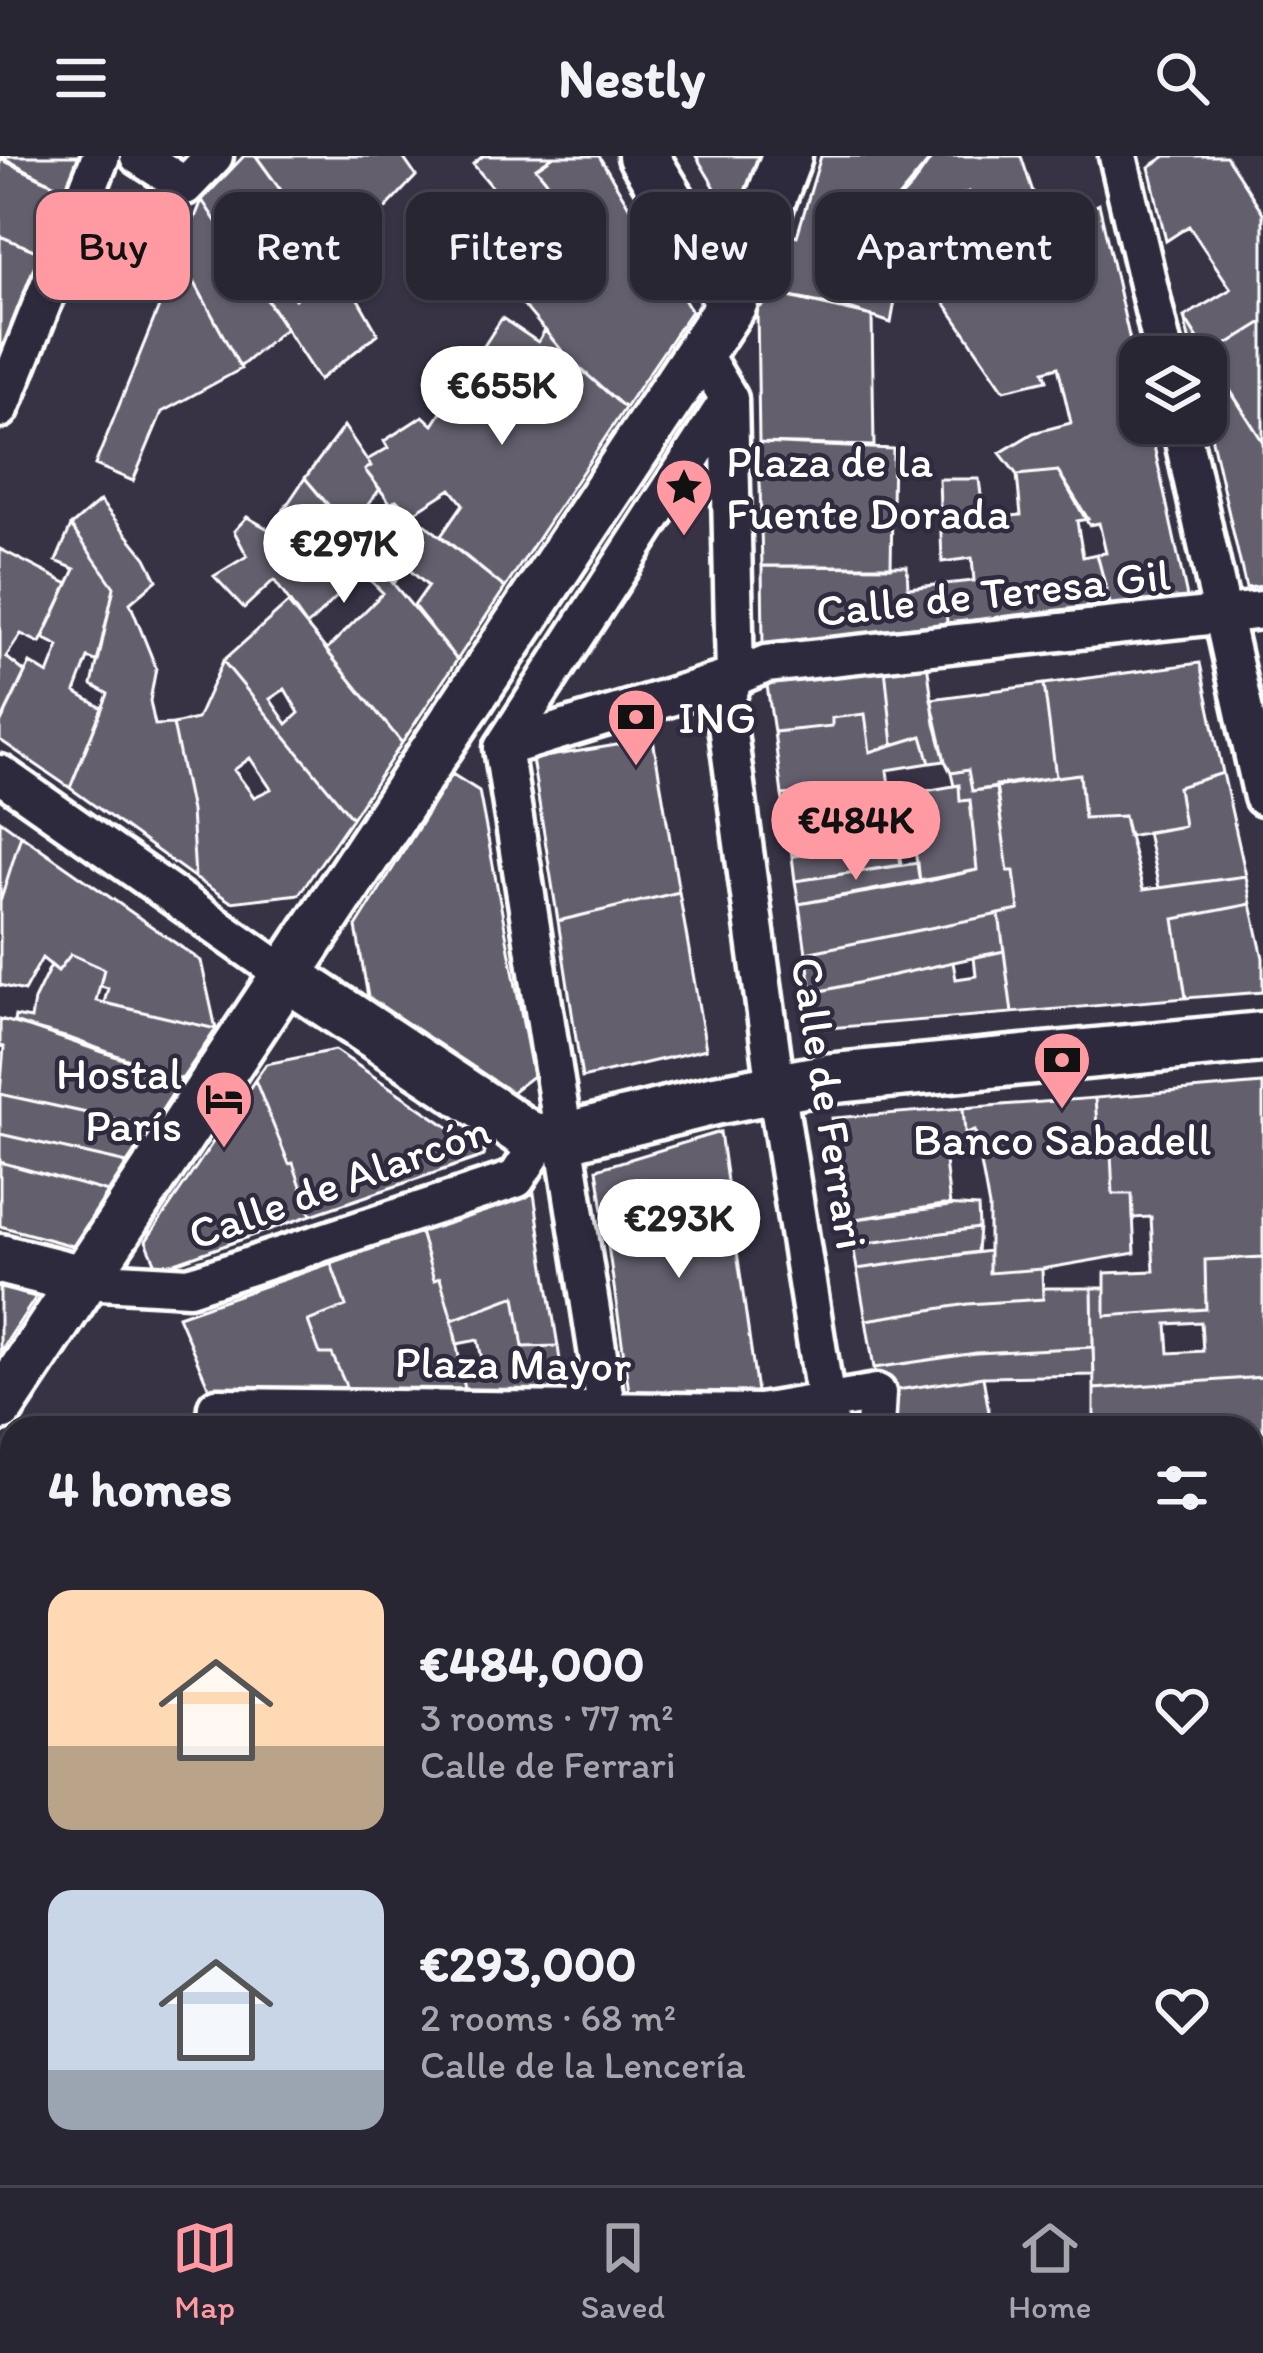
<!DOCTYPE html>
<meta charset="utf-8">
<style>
:root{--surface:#292634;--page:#312e3c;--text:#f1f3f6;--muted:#a5a5ac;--line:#45434f;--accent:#ff9aa2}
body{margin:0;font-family:Itim,sans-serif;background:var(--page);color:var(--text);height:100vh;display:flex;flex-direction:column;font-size:45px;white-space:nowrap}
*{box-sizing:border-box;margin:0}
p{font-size:39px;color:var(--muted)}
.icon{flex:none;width:66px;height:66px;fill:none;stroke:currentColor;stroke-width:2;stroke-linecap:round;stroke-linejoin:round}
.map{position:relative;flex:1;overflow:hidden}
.details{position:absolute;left:0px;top:1260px;width:1263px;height:771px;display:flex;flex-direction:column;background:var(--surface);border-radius:36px 36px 0 0;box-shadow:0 3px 9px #0004,0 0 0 3px var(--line)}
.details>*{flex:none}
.hud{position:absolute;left:36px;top:36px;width:1191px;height:108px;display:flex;gap:24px}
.controls{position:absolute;left:1119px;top:180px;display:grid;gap:24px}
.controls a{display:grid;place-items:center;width:108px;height:108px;border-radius:24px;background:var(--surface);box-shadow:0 3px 9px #0004,0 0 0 3px var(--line);font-size:60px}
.price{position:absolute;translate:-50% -102px;padding:0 27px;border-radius:42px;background:#fff;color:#222;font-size:39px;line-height:78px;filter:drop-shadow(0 3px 6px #0008)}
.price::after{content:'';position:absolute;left:50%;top:72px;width:36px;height:27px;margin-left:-18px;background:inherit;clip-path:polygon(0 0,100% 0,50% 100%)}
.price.active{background:var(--accent);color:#111}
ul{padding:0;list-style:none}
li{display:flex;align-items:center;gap:36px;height:300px;padding:0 48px}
li span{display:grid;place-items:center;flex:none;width:336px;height:240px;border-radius:24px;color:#555}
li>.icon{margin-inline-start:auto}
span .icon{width:144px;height:144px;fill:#fffc;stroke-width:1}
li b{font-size:51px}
h2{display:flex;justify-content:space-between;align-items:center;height:144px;padding:0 48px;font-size:51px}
.chip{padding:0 42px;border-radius:24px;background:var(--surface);box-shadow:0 3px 9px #0004,0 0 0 3px var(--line);font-size:42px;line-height:108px}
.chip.active{background:var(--accent);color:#111}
header{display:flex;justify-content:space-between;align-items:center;height:156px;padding:0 48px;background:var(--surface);font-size:54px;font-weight:700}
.tabs{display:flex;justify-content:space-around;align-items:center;height:168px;border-top:3px solid var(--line);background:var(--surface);font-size:33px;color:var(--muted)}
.tabs a{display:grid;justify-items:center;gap:6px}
.tabs .active{color:var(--accent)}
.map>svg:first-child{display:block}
.building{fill:#635f6d;stroke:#fff;stroke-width:3;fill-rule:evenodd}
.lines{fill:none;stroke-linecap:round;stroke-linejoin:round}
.pedestrian-casing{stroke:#fff;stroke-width:45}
.minor-casing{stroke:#fff;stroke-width:57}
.pedestrian{stroke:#2f2a3d;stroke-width:36}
.minor{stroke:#2f2a3d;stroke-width:48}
.tree{fill:#7e7c88}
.labels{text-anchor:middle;stroke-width:9;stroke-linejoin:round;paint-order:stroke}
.poi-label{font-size:45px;fill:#fff;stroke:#2f2a3d;text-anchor:start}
.street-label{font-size:45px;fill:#fff;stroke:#2f2a3d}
</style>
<header><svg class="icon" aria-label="menu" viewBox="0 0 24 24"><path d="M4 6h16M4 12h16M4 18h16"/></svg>Nestly<svg class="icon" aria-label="search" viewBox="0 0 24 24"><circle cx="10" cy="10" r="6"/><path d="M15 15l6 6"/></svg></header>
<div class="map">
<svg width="1263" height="2029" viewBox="0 0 1263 2029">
<rect width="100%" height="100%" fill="#373345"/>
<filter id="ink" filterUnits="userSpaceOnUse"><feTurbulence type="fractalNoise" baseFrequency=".00833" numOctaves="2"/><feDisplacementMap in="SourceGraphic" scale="24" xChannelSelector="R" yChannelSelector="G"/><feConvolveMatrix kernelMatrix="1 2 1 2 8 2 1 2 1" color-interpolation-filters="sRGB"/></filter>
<g filter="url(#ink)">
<path class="building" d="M0 0H79L65 34Z
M244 0H256L354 136 378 178 319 224 202 44ZM262 51 277 72 257 88 243 68ZM302 105 316 125 295 143 281 122Z
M256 0H402L416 20 334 107Z
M483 0H554L536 12 553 33 534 52 523 39 509 51 473 8Z
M554 0H599L691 155 625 252 567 201 462 76 501 42 531 77 553 59 539 46 553 33 536 12Z
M696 0H765L746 54H728Z
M821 0H933L912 30 858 87 901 111 891 167 847 152 780 139 790 78 797 80Z
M933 0H1021L1046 75 935 133 891 105 907 77 885 58ZM969 36 979 67 947 78 939 51 947 43Z
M1166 0H1226L1263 57V166L1208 200 1184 161 1231 133 1189 70 1166 85 1149 11Z
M0 3 65 34 41 97 0 80Z
M202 44 286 172 240 211 180 99Z
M1099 48 1140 229V267H1149L1187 441 1110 448 1097 398 1106 397 1099 367 1089 369 1058 315 1017 319 1000 297 1033 277 1071 267 1058 211 1044 215 1047 224 1004 234 935 133Z
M0 80 41 97 3 196 0 195Z
M180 99 241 213 162 256 133 325 95 309Z
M780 139 872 160 874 290 759 287 757 153Z
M1184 161 1263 286V430L1246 432 1206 258V201H1193Z
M502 162 538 186 545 174 567 201 625 252 505 432 441 380 463 348 451 333 412 358 396 344 391 348 365 314 371 310 367 304 388 292 384 285 423 260 433 269Z
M1263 166V286L1208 200Z
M344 270 371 310 365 314 380 333 367 350 391 370 405 352 505 432 457 504 414 450 428 430 405 410 395 426 305 322Z
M759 287 893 293 891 411 762 410Z
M1058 315 1088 363 1077 365 1083 401 1097 398 1110 448 947 467 944 428 974 425 972 402 942 406 939 323H979L984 363 1021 359 1017 319Z
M305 322 457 504 402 587 326 494 383 437 362 416 307 470 274 424 244 452 214 420 247 400 234 375 247 361 270 374Z
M100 345 146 402 157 424 130 447 156 512 150 545 155 569 173 568 191 655 195 722 70 632 108 538 92 529 114 431 71 370Z
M71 370 114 431 98 506 88 502 75 536 102 552 70 632 0 584V568L30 507 48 518 59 490 43 482 75 413 56 405Z
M0 393 68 428 40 487 21 478 6 501 25 516 0 568Z
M762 410H907L908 432 944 428 947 467 763 489Z
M288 447 402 587 352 662 223 505ZM285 533 299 557 287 568 270 543Z
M223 505 352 662 299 738 231 746 195 722 191 655 173 568 197 563ZM250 602 271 633 254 641 234 614Z
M927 506 935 568 945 605 930 607 922 580 893 589 885 512Z
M1200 507 1223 617 1178 631 1184 670 1128 680 1124 660 1084 662 1080 618 1056 621 1044 528Z
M885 512 893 589 870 596 865 558 832 562V570L774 576 766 523Z
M1044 528 1056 621 972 635 968 614 951 617 945 605 931 543Z
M865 558 870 596 922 580 930 607 887 614 889 630 782 639 774 576 832 570V562Z
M653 583 679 736 558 765 532 603Z
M968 614 972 635 996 632 1008 715H1014L1019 754 806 797 799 748 977 714 970 644 960 645 959 629 954 630 951 617Z
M1223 617 1246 720 1159 732 1147 676 1184 670 1178 631Z
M452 618 479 635 533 920 511 937 368 841 356 771Z
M1080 618 1084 662 1124 660 1143 734 1246 720 1251 748 1174 763 1186 842 1012 857 999 758 1019 754 1014 715H1008L996 629Z
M959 629 960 645 970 644 977 714 920 727 914 688 792 700 788 671 893 650 891 641Z
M889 630 893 650 788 671 782 639Z
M0 664 21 679 0 746Z
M21 679 201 805 216 873 104 847 108 832 100 830 104 813 71 798 58 815 42 802 24 835 0 829V746Z
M914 688V693L899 695 901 709 795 725 792 700Z
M918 707 920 727 799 748 795 725Z
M679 736 706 893 582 922 558 765Z
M1251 748 1263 802V836L1186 842 1174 763Z
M999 758 1004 795 812 837 806 797Z
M1004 795 1012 857 817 873 812 837 953 806 956 823 976 820 974 801Z
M71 798 104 813 96 845 216 873 182 923 14 866 15 860 31 863 34 844 51 809 58 815Z
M0 863 72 883 182 923 151 971 0 938 4 891 0 890Z
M335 894 485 996 484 1000 311 1059 293 1007 289 1008 255 924 266 908Z
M255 924 289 1008 293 1007 311 1059 158 1113 146 1085Z
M1263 928V1101L1205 1104 1206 1153 1105 1160V1117L1154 1115 1151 1061 1133 1062 1132 1038H1113L1111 997H1099L1095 942Z
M0 938 151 971 127 1007 0 978Z
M1095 942 1099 997H1111L1113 1038H1132L1135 1097 1042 1113 989 1117V1051L975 975 965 977 963 952Z
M963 952 965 977 975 975 981 999 945 1005 950 1050 849 1064 832 962Z
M720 976 760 1257 632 1256 597 1013Z
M0 978 127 1007 108 1036 0 1006Z
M0 1006 108 1036 73 1090 0 1070Z
M534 1037 544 1105 558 1190 523 1191 515 1140 452 1164 440 1122 434 1124 420 1076Z
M943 1049 978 1051 979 1072 853 1089 849 1064Z
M979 1072 977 1096 857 1113 853 1089Z
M420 1076 434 1124 440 1122 452 1164 469 1255 356 1253 332 1198H320L308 1165 346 1150 331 1107Z
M989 1095V1117L1042 1113 1043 1143 968 1148 866 1164 857 1113Z
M1263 1101V1221L1094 1233 1092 1132H1105V1160L1206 1153 1205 1104ZM1201 1166 1203 1195 1169 1197 1167 1168Z
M331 1107 346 1150 308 1165 320 1198H332L356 1253 217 1251 178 1160Z
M0 1132 36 1141 0 1196Z
M1043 1132H1092L1093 1191 976 1197 874 1212 866 1164 968 1148 1043 1143Z
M515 1140 523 1191 558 1190 567 1256 469 1255 463 1223 485 1218 478 1184 457 1188 452 1164Z
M1093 1191 1094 1219 983 1221 877 1237 874 1212 976 1197Z
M983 1221 990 1262 946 1264 933 1269 876 1265 877 1237Z
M1263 1221V1403H1251V1272H1094V1233Z
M1052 1260V1272H875L876 1265 933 1269 946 1264Z
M12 1282V1345H0V1301Z
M0 1382 12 1383V1498L0 1497Z
M1251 1403H1263V1527H1251Z
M1251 1527H1263V1617L1251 1618Z
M0 1555H12V1648H0Z
M1263 1617V1649L1251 1650V1618Z
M1263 1649V1814L1251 1815V1680L1262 1679Z
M0 1743H12V1836H0Z
M0 1883H12L10 2028 0 2026Z
M1251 1917H1263V1998L1251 1999Z
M1263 1998V2029H1186V2019H1251V2004Z
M12 2019H70V2029H11Z
M104 2019H270V2029H107Z
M829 2019H956V2025L920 2029 828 2026Z
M1042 2019H1186V2029H1044Z"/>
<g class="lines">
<g class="pedestrian-casing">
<path id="pedestrian" d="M139 0 185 30 214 0
M1118 0 1165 201
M0 253 101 0
M1180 267 1263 641
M503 592 607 1257
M503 592 735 521 729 243
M503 592 729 243 700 194
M0 618 287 820
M83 1124 189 1130 516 1023 542 983
M215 1272 217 1251 760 1257 877 1237 875 1272
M830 1272 776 931 724 547 735 521 766 508 1263 454
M0 1362H12
M0 1853 12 1854
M1251 1866H1263
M87 2019 89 2029
M270 2029V2019
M798 2029V2019
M828 2029 829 2019"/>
</g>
<g class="minor-casing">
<path id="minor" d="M643 0 732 147
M287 820 532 982 566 981 715 944 825 923 1263 881
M0 1103 83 1124
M0 1250 732 147 787 0
M0 1528H12"/>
</g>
<use href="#pedestrian" class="pedestrian"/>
<use href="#minor" class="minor"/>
</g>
<circle class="tree" cx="688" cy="341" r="16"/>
</g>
<defs>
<g id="sight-pin" transform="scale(3)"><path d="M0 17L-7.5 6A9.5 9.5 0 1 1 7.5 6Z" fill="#ff9aa2" stroke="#2f2a3d"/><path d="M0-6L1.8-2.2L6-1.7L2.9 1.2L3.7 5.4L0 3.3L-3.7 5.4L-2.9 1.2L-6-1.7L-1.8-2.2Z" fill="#111"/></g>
<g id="bank-pin" transform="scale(3)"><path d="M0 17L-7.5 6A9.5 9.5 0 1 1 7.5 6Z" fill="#ff9aa2" stroke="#2f2a3d"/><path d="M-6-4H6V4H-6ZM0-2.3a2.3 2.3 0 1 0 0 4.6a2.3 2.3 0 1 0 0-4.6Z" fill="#111"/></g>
<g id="hotel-pin" transform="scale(3)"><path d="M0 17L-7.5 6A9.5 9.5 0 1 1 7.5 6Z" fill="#ff9aa2" stroke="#2f2a3d"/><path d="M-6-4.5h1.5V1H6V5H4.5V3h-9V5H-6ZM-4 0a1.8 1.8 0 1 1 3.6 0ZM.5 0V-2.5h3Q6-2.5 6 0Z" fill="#111"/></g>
</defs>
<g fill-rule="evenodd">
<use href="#sight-pin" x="684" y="331"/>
<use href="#bank-pin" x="636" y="561"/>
<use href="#bank-pin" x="1062" y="904"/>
<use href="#hotel-pin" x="224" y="943"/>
</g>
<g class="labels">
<g class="poi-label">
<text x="726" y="321">Plaza de la<tspan x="726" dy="52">Fuente Dorada</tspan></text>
<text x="678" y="577">ING</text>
<text x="182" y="933" text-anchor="end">Hostal<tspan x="182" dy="52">París</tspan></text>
<text x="1062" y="999" text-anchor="middle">Banco Sabadell</text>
</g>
<g class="street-label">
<text transform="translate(993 436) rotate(-6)" y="16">Calle de Teresa Gil</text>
<text transform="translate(830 947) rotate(81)" y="16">Calle de Ferrari</text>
<text transform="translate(339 1025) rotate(-20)" y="16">Calle de Alarcón</text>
<text transform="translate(513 1207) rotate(1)" y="16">Plaza Mayor</text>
</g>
</g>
</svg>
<div class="controls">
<a><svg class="icon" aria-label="layers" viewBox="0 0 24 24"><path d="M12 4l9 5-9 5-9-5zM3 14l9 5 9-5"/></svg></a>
</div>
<b class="price" style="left:502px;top:292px">€655K</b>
<b class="price" style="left:344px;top:450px">€297K</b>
<b class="price active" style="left:856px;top:727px">€484K</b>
<b class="price" style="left:679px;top:1125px">€293K</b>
<div class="hud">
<a class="chip active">Buy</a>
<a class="chip">Rent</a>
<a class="chip">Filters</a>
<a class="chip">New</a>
<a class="chip">Apartment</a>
</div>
<section class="details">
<h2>4 homes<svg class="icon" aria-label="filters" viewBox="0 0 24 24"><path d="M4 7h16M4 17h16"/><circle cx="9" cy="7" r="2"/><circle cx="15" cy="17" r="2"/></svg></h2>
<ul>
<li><span style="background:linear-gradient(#ffd9b3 65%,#b9a48a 0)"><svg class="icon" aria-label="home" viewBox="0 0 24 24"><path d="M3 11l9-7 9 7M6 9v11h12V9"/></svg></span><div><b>€484,000</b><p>3 rooms · 77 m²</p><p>Calle de Ferrari</p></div><svg class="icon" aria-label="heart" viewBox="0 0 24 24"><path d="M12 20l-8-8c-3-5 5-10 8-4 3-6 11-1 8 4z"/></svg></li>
<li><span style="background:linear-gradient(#c9d6e8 75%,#9aa5b1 0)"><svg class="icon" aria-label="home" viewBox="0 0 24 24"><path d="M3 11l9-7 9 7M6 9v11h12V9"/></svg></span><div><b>€293,000</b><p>2 rooms · 68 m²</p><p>Calle de la Lencería</p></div><svg class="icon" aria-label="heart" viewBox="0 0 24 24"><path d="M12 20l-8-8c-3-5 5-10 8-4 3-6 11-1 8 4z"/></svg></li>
</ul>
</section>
</div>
<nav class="tabs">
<a class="active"><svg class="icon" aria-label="map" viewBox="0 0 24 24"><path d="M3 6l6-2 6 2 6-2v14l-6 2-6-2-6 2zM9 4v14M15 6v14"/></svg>Map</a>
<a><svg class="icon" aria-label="saved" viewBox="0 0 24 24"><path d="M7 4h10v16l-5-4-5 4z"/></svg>Saved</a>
<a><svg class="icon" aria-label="home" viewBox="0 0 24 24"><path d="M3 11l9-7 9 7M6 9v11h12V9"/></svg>Home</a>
</nav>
